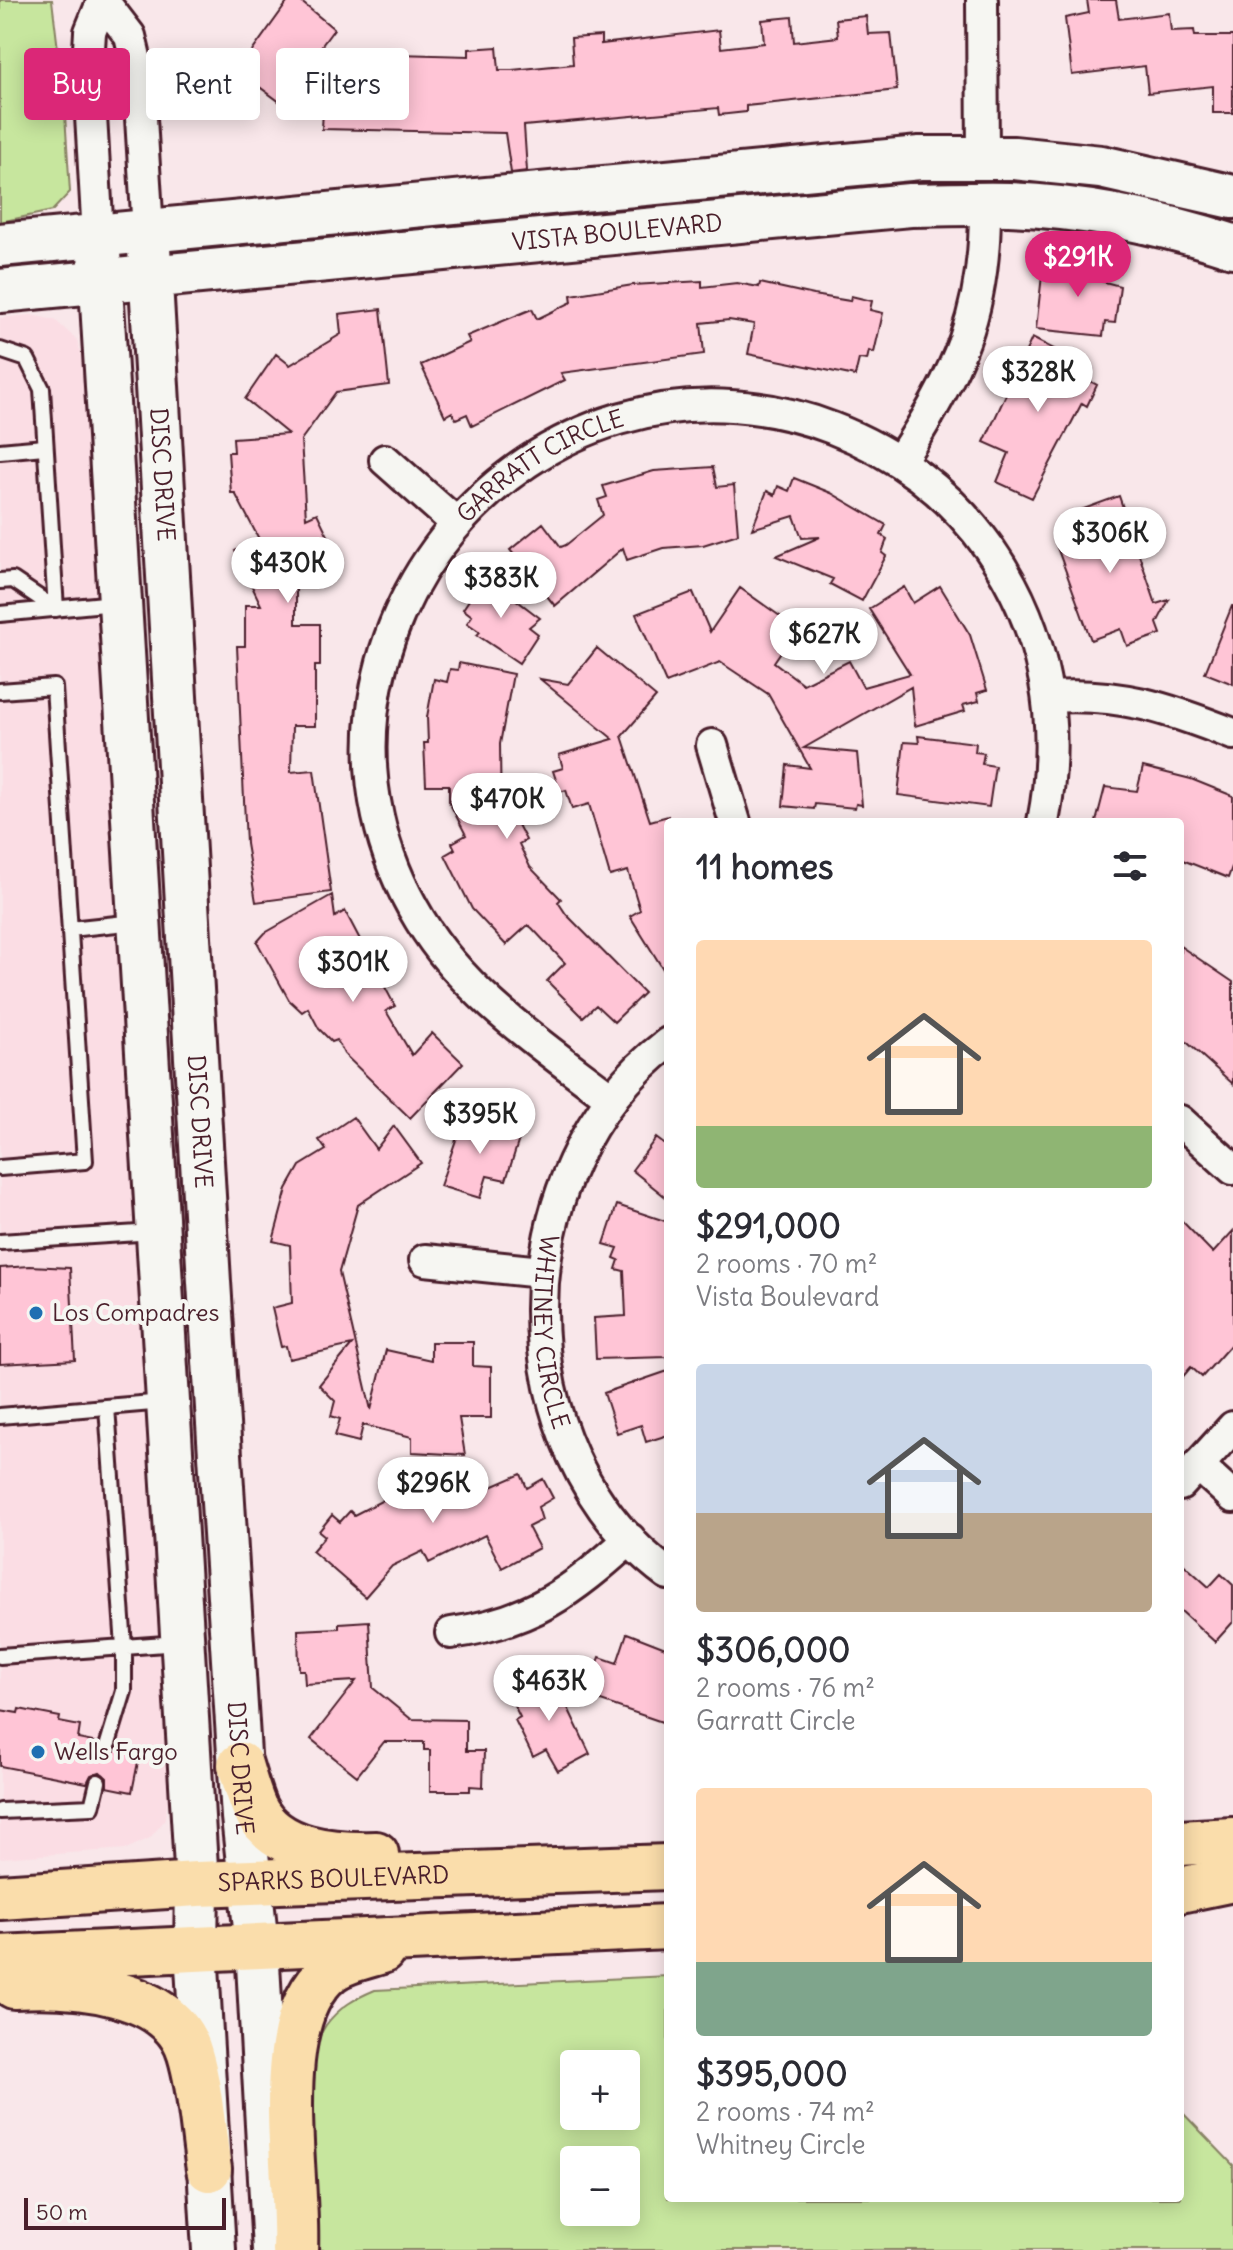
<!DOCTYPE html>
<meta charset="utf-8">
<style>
:root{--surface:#fff;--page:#f2f2f3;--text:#2b2b33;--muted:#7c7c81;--accent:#db2777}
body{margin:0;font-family:Delius,sans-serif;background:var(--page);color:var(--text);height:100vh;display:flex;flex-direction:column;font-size:30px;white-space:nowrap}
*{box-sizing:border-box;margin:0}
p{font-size:26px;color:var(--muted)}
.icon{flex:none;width:44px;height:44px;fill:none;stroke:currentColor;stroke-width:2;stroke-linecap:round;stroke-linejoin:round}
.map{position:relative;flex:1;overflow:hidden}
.details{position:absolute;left:664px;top:818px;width:520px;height:1384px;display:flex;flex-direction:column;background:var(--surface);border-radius:8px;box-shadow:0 4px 20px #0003}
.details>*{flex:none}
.banner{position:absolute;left:24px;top:48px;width:520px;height:72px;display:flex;gap:16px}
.tools{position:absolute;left:560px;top:2050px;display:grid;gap:16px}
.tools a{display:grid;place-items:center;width:80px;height:80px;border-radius:8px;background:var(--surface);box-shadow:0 4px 20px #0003;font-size:40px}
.scale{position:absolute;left:24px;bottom:20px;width:202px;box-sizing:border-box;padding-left:8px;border:4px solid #4a1f2b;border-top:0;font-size:22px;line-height:28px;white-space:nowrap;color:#4a1f2b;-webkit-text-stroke:6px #f6f6f2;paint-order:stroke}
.price{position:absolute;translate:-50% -68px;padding:0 18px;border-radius:28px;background:#fff;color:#222;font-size:26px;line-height:52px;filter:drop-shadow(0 2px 4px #0008)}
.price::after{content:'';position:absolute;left:50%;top:48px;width:24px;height:18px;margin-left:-12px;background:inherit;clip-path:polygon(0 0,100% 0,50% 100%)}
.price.active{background:var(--accent);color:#fff}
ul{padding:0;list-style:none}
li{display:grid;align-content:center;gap:16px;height:424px;padding:0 32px}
li span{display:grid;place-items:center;height:248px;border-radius:8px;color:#555}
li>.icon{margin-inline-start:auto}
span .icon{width:144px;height:144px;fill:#fffc;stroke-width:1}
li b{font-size:34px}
h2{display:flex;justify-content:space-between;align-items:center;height:96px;padding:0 32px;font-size:34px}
.pill{padding:0 28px;border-radius:8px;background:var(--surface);box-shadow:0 4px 20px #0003;font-size:28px;line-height:72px}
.pill.active{background:var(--accent);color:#fff}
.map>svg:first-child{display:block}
.built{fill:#fbdde4}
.green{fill:#c7e69e;stroke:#888264;stroke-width:2;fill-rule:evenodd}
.building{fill:#ffc5d6;stroke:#4a1f2b;stroke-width:2}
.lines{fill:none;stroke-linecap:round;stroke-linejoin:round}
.lane-casing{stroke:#4a1f2b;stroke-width:20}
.street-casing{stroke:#4a1f2b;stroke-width:36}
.secondary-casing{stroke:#4a1f2b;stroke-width:48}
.primary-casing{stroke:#4a1f2b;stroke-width:50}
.lane{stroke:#f6f6f2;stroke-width:14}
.street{stroke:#f6f6f2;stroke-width:30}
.secondary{stroke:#f6f6f2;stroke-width:42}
.primary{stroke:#faddab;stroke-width:44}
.poi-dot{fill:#1f6fb2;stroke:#f6f6f2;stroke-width:3}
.labels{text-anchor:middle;stroke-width:8;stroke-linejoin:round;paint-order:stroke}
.street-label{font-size:24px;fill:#4a1f2b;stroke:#f6f6f2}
.poi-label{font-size:24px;fill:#4a1f2b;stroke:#f6f6f2;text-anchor:start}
</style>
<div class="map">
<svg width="1233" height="2250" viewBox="0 0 1233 2250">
<rect width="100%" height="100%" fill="#f9e7ea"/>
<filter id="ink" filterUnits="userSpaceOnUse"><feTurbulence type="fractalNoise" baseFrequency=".0125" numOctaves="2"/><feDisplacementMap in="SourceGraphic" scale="16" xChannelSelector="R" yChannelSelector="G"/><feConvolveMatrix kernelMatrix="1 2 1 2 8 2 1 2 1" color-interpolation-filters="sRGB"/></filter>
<g filter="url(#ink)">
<path class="built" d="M31 315 55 320 77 340 84 367 169 1797 164 1821 150 1838 126 1849 0 1858V318Z"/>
<path class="green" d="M0 0H52L64 99 70 192 52 211 0 222Z
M668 1976V2198H1180V2110L1233 2165V2250H317C313 2192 292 2074 326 2025 339 2007 356 1998 375 1990ZM574 2064H626V2116H574ZM574 2160H626V2212H574Z"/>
<path class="building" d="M289 0H299L334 29 280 102 238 71Z
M1087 0H1116L1119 19 1169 13 1171 31 1194 30 1195 36H1233V113H1213V86L1148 93 1145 66 1072 75 1065 18 1089 13Z
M866 16 868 34 891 33 897 90 746 106V112L719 115 718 108 524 126 527 171 511 173 505 133 322 129 326 52 469 56V49L497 47 499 70H512L573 64 571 38 601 36V44L719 30 721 48 764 43 762 20 792 17 794 42 838 37 836 19Z
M1077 250 1102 253 1101 281 1120 286 1115 323 1105 322 1103 336 1036 329 1042 275 1074 279Z
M702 281V287L737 283 759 287 760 283 814 295 850 301 851 296 872 301 870 310 883 313 874 353 869 351 867 360 859 359 855 376 748 354 754 324 729 320 701 323 704 354 561 373 565 380 472 426 467 414 456 419 452 412 445 416 421 365 470 342 467 336 532 309 537 319 572 302 571 295 633 285Z
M381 309 389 385 336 392 301 440 306 518 317 513 334 548 322 555 325 561 314 568 316 573 296 583V624H320V666H315V726H292L291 772 314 770 331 892 256 902 246 844 237 646H245V605H261L235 551 259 539 235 493H231L228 452H234L233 438 288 434 245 399 276 354 290 365 341 334 339 314Z
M1032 338 1093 369 1088 380 1097 385 1087 406 1082 403 1032 498 997 482 1009 453 984 442Z
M713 467 717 487 734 485 738 534 703 545 663 548 627 560 623 548 555 606 510 550 543 523 561 547 566 545 603 515 598 500 607 497 603 486 654 471Z
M794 478 831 493 886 525 881 535 887 539 882 553 886 556 862 601 830 584 833 579 776 556 820 537 802 538 794 516 752 529 767 491 775 495 778 486 789 491Z
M1119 496 1156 604 1169 600 1157 623 1161 634 1127 646 1121 629 1091 640 1054 539 1090 526 1067 515Z
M485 576 540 618 529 627 538 634 519 663 477 635 480 632 467 623 472 616 463 609Z
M940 586 970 635 987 690 977 693 979 701 963 705 965 711 915 726 911 687 804 748 857 753 862 805 856 804 855 808 815 804 814 809 783 806 787 765 810 768 768 694 720 662 666 683 636 614 693 592 710 632 740 588 797 628 774 662 803 684 849 661 863 687 910 674 869 609 904 587 913 603Z
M1232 606H1233V684L1205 673Z
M597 648 656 697 622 736 650 821 668 816V977L630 916 640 910 628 871 610 876 589 804 572 809 566 790 560 792 553 771 563 768 559 755 613 739 540 679 568 684Z
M459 663 513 674 500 744 501 828 516 821 526 840 519 844 530 867 561 899 558 902 566 914 644 993 614 1022 596 1005 583 1017 547 981 565 963 532 928 528 925 506 945 472 909 445 855 455 849 452 843 466 835 449 802V785H426L424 743H428L427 717 434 679 447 682 450 669 458 670Z
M918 736 976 743 975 752 984 753 982 764 995 766 989 807 898 795 904 742 919 743Z
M1143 767 1191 779 1233 796V864L1228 878 1180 859V822H1096L1105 787 1137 791Z
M332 895 335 917 345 911 395 1006 386 1011 412 1055 432 1033 463 1063 410 1118 344 1054 337 1040 332 1042 319 1029 308 1008 302 1012 289 1000 257 942 265 933Z
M1180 946 1233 982V1084L1180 1036Z
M465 1114 521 1133 506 1180 487 1176 480 1198 440 1186Z
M353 1117 376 1149 394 1126 421 1163 358 1205 339 1272 371 1410 386 1350 431 1360V1342H473V1366L491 1367V1418H459L465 1455 412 1452V1437L363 1425 359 1442 335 1436 340 1419 331 1416 335 1401 319 1385 352 1345 289 1359 286 1346 281 1347 272 1308 292 1303 290 1245 273 1241 287 1189 300 1166 326 1150 319 1140Z
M656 1138 668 1147V1199L632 1170Z
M617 1205 668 1222V1357L596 1359 594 1318 626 1316 624 1271 616 1269 619 1260 614 1258 618 1248 604 1244Z
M1180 1219 1213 1253 1233 1231V1342L1202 1377 1191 1367 1180 1380Z
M30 1266 70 1268 75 1360 0 1364V1268Z
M668 1371V1435L646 1442 641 1425 617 1433 604 1393Z
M463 1459 480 1492 521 1474 527 1488 543 1479 553 1498 538 1507 542 1520 528 1527 539 1548 502 1568 485 1535 429 1563 423 1551 392 1566 365 1597 312 1551 325 1536 319 1531 332 1515 340 1522 350 1511 354 1515Z
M1180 1561 1209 1587 1221 1574 1233 1585V1622L1215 1642 1180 1610Z
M369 1621 373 1688 411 1719 466 1720V1751H484L483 1787 470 1786V1791H430V1750H424V1742H384L357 1776 311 1739 356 1681 305 1684 304 1670H299L298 1630 339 1628V1623Z
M627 1633 668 1649V1724L586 1696 600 1657 617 1663Z
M551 1672 590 1754 558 1771 546 1750 533 1757 515 1720 520 1717 514 1705 521 1701 516 1690Z
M19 1709 60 1717 59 1722 80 1726 78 1739 98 1743V1750L103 1756 113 1755 117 1747 140 1752 132 1792 107 1787V1778L100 1772 91 1775 87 1783 0 1766V1710L18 1713Z"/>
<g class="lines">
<g class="lane-casing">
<path id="lane" d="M0 350 27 359 42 389 56 609
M0 451 44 447
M0 581 13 580 56 609
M0 614 115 603
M0 691 54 687 85 1161 0 1168
M70 929 135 922
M0 1242 154 1232
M107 1407 124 1647V1691L107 1747
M0 1416 164 1402
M0 1656 179 1643
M0 1811 92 1807 98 1782"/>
</g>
<g class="street-casing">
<g id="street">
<path d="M982 0 983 158"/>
<path d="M103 1 130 36 138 70 148 231"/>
<path d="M98 236 88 65 90 32 103 0"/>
<path d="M385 460 455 522"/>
<path d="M900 461C958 371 986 314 985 204"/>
<path d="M1049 697C1120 692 1167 708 1233 734"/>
<path d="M712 745 735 822"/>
<path id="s1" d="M668 1043C502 1169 498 1449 668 1574"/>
<path id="s2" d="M612 1099C543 1046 466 996 420 920 254 647 535 315 832 428 895 452 950 493 989 548 1046 630 1062 725 1043 822"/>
<path d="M1180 1121 1233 1169"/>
<path d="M425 1260 542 1272"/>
<path d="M1198 1465 1233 1497"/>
<path d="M1180 1485 1233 1427"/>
<path d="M451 1633C532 1622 571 1592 630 1539"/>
</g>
</g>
<g class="secondary-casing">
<g id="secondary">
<path id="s3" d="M148 231 209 1282 243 1817 257 1946 274 2250"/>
<path d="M98 236 197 1884 196 1949 214 2250"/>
<path d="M0 245 920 158H1014L1101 167 1233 197"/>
<path id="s4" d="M0 291 910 205C943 205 976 203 1009 204 1084 207 1162 223 1233 246"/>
</g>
</g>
<g class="primary-casing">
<g id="primary">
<path d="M240 1765C244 1778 248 1793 254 1807 275 1852 334 1855 376 1854"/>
<path d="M1180 1843 1233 1840"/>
<path d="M1180 1890 1233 1879"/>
<path id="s5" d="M0 1897 197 1884 668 1867"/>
<path d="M0 1958 668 1927"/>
<path d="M14 1986C70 1983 171 1988 190 2054 201 2090 203 2132 209 2169"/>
<path d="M295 2250C299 2174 266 2023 330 1971 344 1960 366 1956 382 1951"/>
</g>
</g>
<use href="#lane" class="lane"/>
<use href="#street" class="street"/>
<use href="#secondary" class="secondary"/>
<use href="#primary" class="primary"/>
</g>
</g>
<g class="poi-dot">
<circle cx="36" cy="1313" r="8"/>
<circle cx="38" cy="1752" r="8"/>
</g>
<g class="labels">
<g class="street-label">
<text dy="8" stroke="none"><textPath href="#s4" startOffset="620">VISTA BOULEVARD</textPath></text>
<text dy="8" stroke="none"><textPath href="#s2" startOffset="794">GARRATT CIRCLE</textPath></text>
<text dy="8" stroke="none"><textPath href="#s3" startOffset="244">DISC DRIVE</textPath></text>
<text dy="8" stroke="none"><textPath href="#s3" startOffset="892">DISC DRIVE</textPath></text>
<text dy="8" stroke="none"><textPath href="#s1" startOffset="328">WHITNEY CIRCLE</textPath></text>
<text dy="8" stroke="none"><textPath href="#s3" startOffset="1540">DISC DRIVE</textPath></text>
<text dy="8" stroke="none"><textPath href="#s5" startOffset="334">SPARKS BOULEVARD</textPath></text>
</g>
<g class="poi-label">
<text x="52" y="1321">Los Compadres</text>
<text x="54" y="1760">Wells Fargo</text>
</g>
</g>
</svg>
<div class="tools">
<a>+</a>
<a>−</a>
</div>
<div class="scale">50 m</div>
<b class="price active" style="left:1078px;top:299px">$291K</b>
<b class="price" style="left:1038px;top:414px">$328K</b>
<b class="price" style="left:1110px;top:575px">$306K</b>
<b class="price" style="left:288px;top:605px">$430K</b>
<b class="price" style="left:501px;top:620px">$383K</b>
<b class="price" style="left:824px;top:676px">$627K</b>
<b class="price" style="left:507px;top:841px">$470K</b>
<b class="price" style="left:353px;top:1004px">$301K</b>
<b class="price" style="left:480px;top:1156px">$395K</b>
<b class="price" style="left:433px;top:1525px">$296K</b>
<b class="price" style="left:549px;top:1723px">$463K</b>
<div class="banner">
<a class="pill active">Buy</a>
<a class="pill">Rent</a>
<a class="pill">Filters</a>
</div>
<section class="details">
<h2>11 homes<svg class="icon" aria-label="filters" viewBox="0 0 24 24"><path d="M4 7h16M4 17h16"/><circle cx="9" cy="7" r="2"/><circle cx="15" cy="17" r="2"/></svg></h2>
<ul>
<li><span style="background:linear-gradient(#ffd9b3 75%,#8fb573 0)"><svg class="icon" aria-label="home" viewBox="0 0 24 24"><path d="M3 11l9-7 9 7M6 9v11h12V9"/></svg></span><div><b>$291,000</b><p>2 rooms · 70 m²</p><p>Vista Boulevard</p></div></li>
<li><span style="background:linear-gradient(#c9d6e8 60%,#b9a48a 0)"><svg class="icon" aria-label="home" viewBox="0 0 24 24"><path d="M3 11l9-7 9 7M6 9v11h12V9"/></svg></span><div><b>$306,000</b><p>2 rooms · 76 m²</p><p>Garratt Circle</p></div></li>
<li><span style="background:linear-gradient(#ffd9b3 70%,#7fa58c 0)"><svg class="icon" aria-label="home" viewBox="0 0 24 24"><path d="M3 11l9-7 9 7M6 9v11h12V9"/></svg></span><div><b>$395,000</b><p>2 rooms · 74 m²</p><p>Whitney Circle</p></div></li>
</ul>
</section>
</div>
